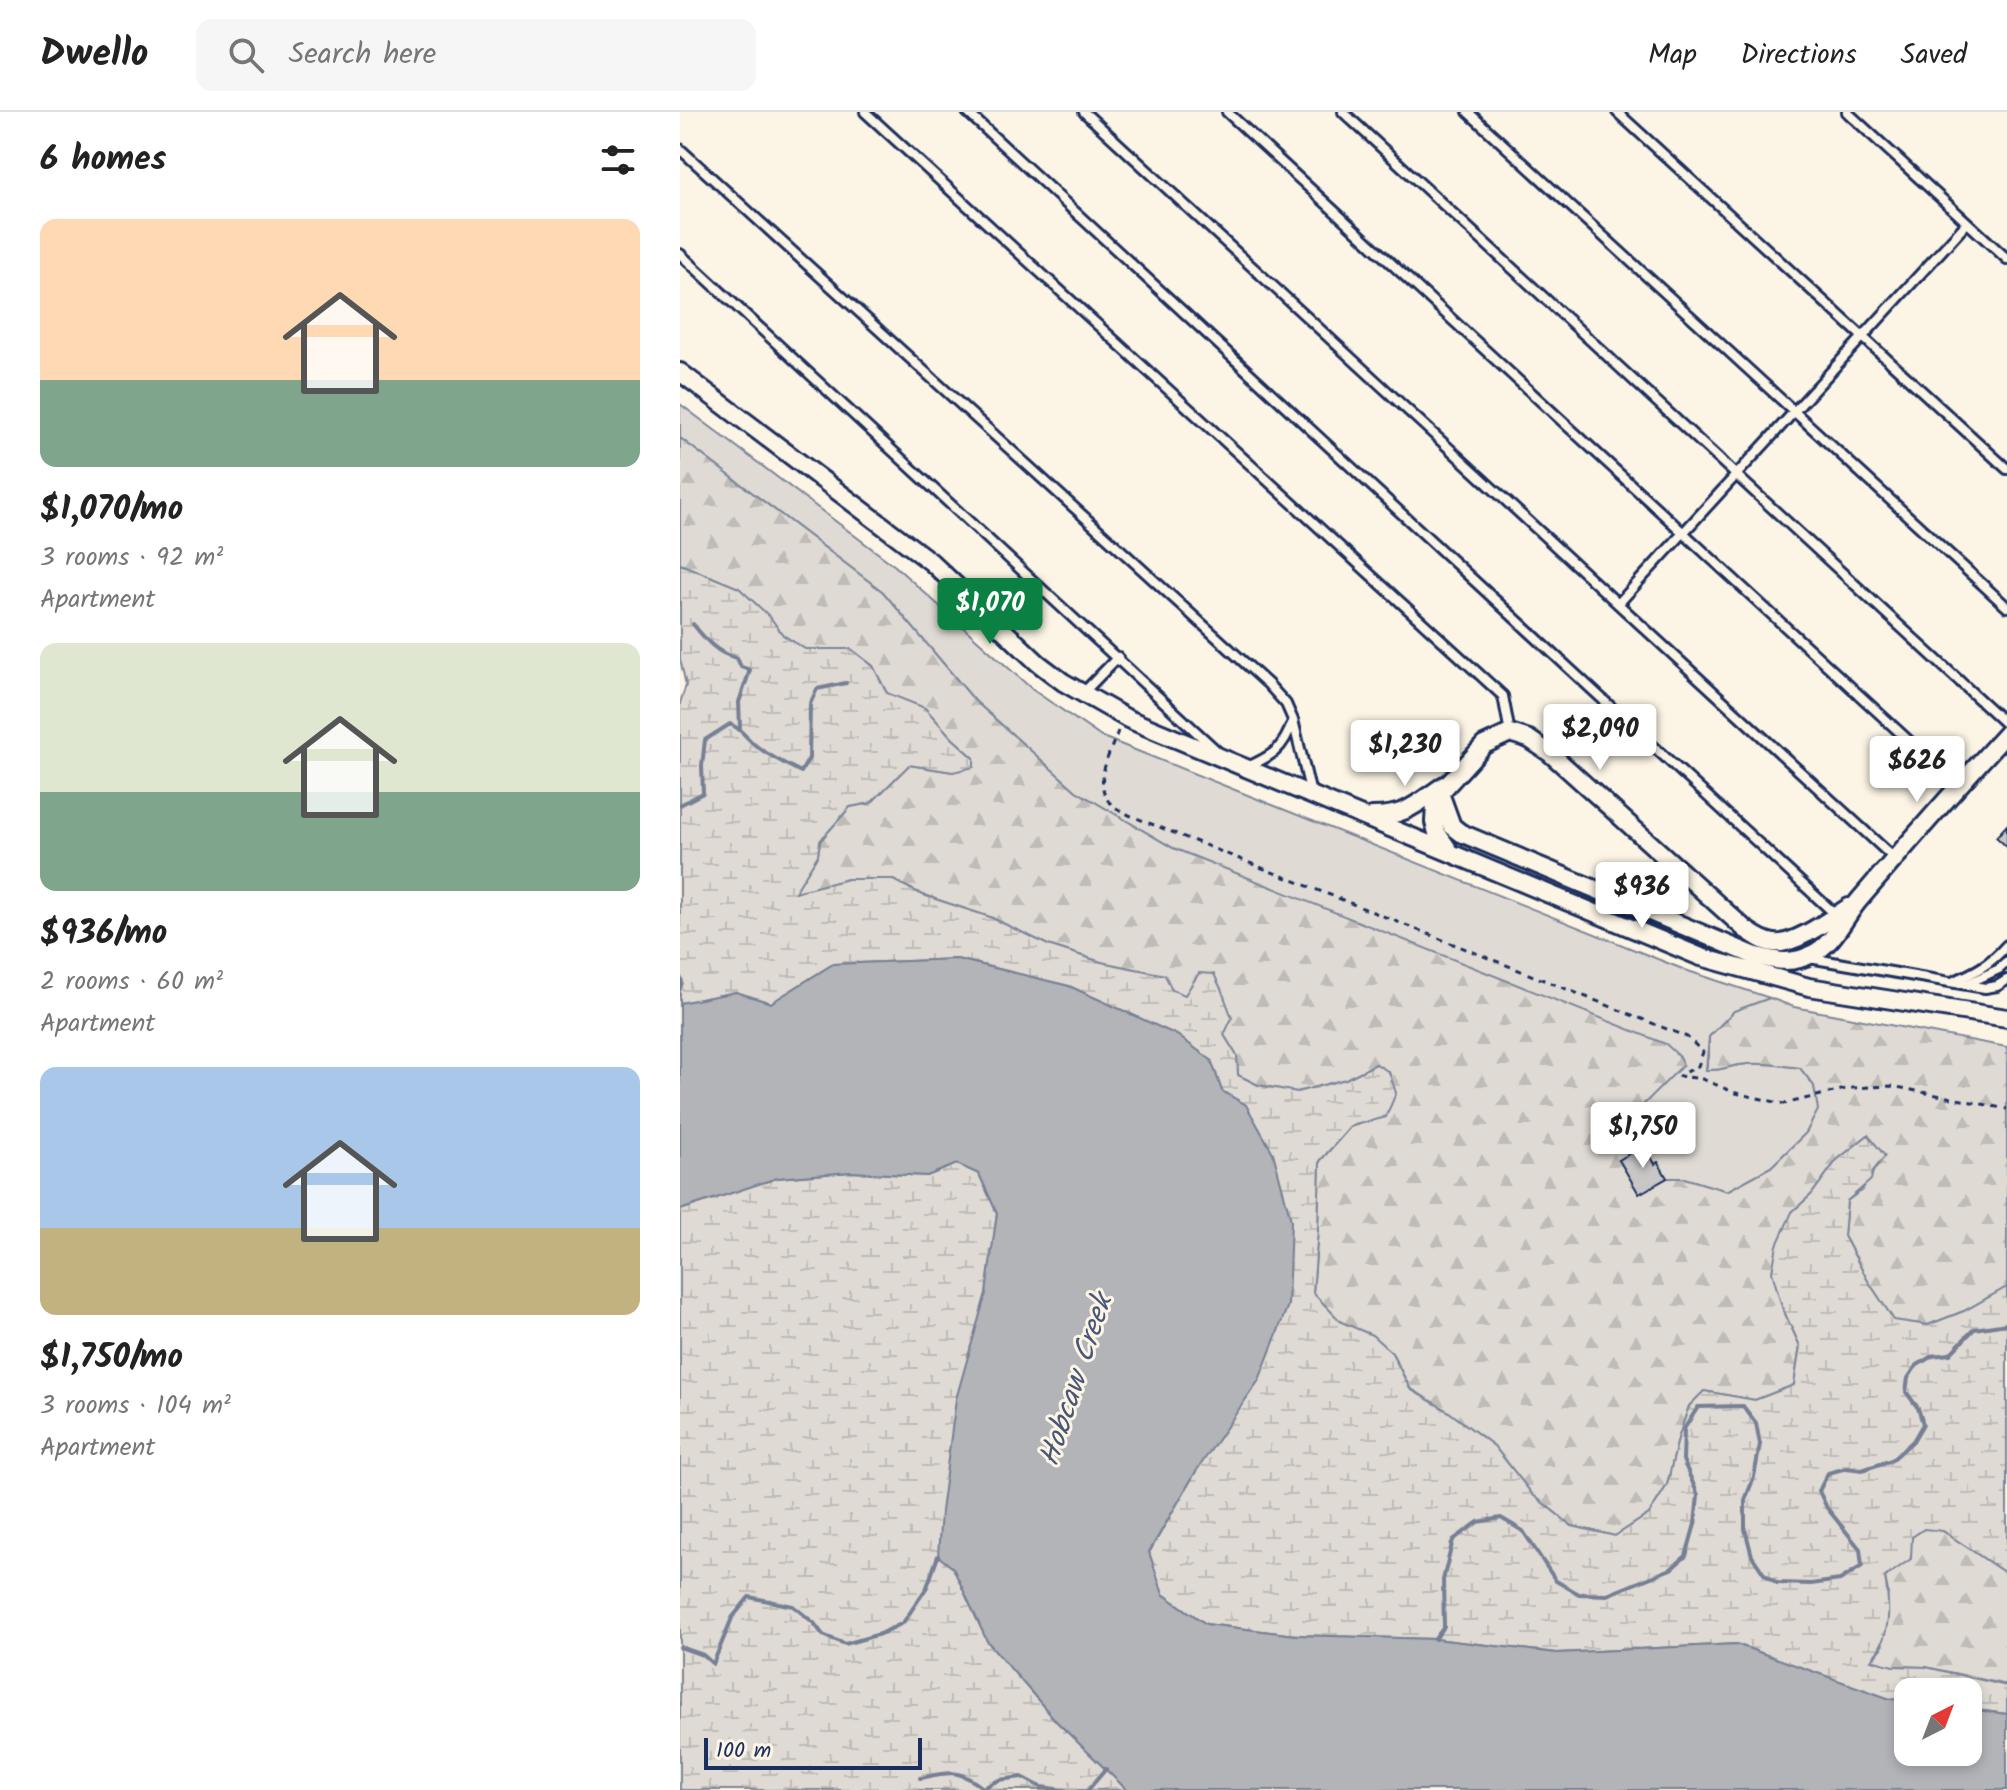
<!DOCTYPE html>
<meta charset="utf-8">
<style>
:root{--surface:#fff;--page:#f6f6f6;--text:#222;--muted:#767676;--line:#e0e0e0;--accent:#0b8043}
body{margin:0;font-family:Kalam,sans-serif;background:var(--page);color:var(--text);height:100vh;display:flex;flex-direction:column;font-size:30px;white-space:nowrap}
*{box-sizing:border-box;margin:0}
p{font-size:26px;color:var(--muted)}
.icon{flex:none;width:44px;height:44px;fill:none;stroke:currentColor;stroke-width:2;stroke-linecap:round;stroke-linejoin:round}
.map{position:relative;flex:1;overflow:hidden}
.panel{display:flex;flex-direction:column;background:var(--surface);width:680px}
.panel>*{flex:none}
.needle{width:52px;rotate:42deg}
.controls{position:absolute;left:1214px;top:1566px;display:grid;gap:16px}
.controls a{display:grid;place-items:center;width:88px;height:88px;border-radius:16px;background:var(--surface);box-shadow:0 4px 12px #0003;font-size:40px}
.scale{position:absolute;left:24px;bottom:20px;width:218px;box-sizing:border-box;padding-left:8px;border:4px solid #1b2f5e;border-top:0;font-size:22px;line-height:28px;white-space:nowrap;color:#1b2f5e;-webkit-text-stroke:6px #fcf5e5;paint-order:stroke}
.price{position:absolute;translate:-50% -68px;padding:0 18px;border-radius:8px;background:#fff;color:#222;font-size:26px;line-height:52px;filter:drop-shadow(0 2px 4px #0008)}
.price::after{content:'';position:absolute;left:50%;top:48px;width:24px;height:18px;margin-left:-12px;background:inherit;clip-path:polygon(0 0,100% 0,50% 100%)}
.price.active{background:var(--accent);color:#fff}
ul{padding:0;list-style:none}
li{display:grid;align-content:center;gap:16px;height:424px;padding:0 40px}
li span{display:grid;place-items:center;height:248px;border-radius:16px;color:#555}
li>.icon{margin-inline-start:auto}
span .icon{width:144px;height:144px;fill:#fffc;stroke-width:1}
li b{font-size:34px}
h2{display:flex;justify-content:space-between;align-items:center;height:96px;padding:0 40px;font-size:34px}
header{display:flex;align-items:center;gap:48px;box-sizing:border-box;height:112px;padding:0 40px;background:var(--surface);border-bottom:2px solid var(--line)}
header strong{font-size:38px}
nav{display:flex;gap:44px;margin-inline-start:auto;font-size:28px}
.search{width:560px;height:72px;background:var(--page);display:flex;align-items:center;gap:20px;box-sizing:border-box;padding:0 28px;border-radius:16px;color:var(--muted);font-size:30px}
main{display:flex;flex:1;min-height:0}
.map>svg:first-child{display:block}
.green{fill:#dfdbd4;stroke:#7d8599;stroke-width:2}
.forest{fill:url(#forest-firs);stroke:#7d8599;stroke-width:2}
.wetland{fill:url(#wetland-marsh);stroke:#7d8599;stroke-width:2}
.water{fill:#b2b4b8;stroke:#767f94;stroke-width:2}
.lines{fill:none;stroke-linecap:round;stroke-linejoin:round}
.stream{stroke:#767f94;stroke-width:4}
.building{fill:#c8c7c6;stroke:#1b2f5e;stroke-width:2}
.service-casing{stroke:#1b2f5e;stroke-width:14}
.minor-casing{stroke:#1b2f5e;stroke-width:22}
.path{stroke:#1b2f5e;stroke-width:3;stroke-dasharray:6 6;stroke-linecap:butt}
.service{stroke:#fcf5e5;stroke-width:8}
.minor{stroke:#fcf5e5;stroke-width:16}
.labels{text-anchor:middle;stroke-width:6;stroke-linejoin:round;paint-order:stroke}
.water-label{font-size:30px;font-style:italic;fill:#485779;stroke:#fcf5e5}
</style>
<header>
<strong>Dwello</strong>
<div class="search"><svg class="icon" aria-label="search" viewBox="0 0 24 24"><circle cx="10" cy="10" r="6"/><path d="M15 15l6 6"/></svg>Search here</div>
<nav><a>Map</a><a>Directions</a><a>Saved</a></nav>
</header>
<main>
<section class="panel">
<h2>6 homes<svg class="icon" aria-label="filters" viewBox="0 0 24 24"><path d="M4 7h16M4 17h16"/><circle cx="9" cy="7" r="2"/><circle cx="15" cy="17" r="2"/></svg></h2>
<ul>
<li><span style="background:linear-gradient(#ffd9b3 65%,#7fa58c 0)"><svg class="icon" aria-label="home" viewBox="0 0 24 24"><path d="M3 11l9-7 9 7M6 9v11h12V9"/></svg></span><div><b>$1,070/mo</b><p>3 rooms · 92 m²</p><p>Apartment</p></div></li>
<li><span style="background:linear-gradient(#dfe7d0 60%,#7fa58c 0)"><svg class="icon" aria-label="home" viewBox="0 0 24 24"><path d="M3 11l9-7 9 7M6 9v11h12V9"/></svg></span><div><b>$936/mo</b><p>2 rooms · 60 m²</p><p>Apartment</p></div></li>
<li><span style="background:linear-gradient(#a9c7e8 65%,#c2b280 0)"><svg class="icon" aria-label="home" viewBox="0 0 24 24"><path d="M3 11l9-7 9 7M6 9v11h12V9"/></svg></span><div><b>$1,750/mo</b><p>3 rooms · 104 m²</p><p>Apartment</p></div></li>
</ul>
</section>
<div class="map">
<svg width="1327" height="1678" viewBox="0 0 1327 1678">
<defs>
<pattern id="forest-firs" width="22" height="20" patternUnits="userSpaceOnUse" patternTransform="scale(2)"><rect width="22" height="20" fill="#dfdbd4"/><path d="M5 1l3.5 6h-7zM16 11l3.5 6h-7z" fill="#bfbcb8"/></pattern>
<pattern id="wetland-marsh" width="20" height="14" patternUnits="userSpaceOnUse" patternTransform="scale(2)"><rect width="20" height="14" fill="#dfdbd4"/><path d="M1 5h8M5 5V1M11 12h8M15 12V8" fill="none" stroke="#bfbcb8"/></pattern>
</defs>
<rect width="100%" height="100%" fill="#fcf5e5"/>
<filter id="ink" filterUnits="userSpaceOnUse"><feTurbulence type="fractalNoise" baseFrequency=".0125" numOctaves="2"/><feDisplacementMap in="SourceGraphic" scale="16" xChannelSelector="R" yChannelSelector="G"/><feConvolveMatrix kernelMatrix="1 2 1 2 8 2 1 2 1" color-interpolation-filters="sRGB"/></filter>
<g filter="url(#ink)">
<path class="green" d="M0 292 215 454 353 578 420 624 1005 858 1090 886 1054 899 1029 925 1026 958C1042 959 1045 955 1059 953 1080 950 1100 953 1120 956L1134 974 1139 998 1126 1021 1091 1055 1047 1079 1004 1066H987L975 1052 964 1033 970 1030 960 1011 962 994 493 736 396 679 295 589 203 480 0 326Z"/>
<path class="forest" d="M0 326 203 480 295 589 396 679 493 736 986 932 1001 946 1003 953 962 994 960 1011 970 1030 939 1048 987 1066H1004L1047 1079 1091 1055 1126 1021 1138 998 1134 974 1120 956C1099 953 1080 950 1059 953 1046 955 1041 959 1026 958L1029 945V925L1054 899 1090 886 1114 895 1327 935V1175L1284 1199 1248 1213 1214 1209 1188 1169 1164 1124 1167 1089 1182 1078 1199 1050 1188 1023 1157 1048 1131 1083 1112 1100 1102 1195 1120 1234 1114 1273 1075 1288 1024 1279 1009 1294 998 1327 987 1373 969 1402 935 1424 892 1414 853 1383 814 1334 769 1300 730 1276 712 1241 692 1223 661 1210 633 1181 638 1117 640 1049 671 1014 706 1005 696 952 666 967 617 980 578 973 558 963 557 944 544 923 505 884 421 850 368 833 310 805 243 783 211 767H168L114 781 138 743 140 729 170 695 191 691 229 653 273 660 294 646 272 626 245 596 207 582 193 554 171 537H125L103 523 90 506 59 476 0 452Z
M1245 1416 1263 1419 1327 1462V1573L1246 1555 1213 1554 1191 1549 1202 1536 1208 1480 1205 1465 1216 1456 1232 1425Z"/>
<path class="wetland" d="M0 452 59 476 90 505 103 523 125 537H171L193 554 207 581 245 596 272 626 294 646V655L273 660 229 653 191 691 170 695 140 729 138 743 115 780 168 767H211L243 783 310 805 368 833 421 850 485 863 492 878 505 883 519 861 534 862 542 879 552 906 544 923 557 944 558 963 578 973 617 980 666 967 696 952 709 960 716 981 706 1005 671 1014 640 1049 638 1117 633 1181 661 1210 692 1223 712 1241 730 1277 769 1300 814 1334 853 1383 892 1414 935 1424 969 1402 987 1373 998 1327 1009 1294 1024 1279 1075 1288 1114 1273 1120 1234 1102 1195 1092 1160 1097 1133 1112 1100 1131 1083 1157 1048 1188 1023 1205 1044 1193 1059 1191 1068 1167 1089 1164 1124 1188 1169 1214 1208 1248 1213 1284 1199 1327 1175V1462L1263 1419 1244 1417 1232 1425 1231 1447 1205 1465C1210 1495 1212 1524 1191 1548L1213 1554 1246 1555 1327 1574V1602L1288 1597V1580H1228V1589L1210 1587 1056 1532 877 1541 755 1527 615 1523 526 1512 483 1482 469 1441 515 1361 566 993 542 979 531 948 497 923 389 874 277 847 153 852 91 891 56 880 0 891V591L6 573 0 547Z
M277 1052 299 1062 317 1101 273 1455 307 1529 377 1610 447 1678H0V1098L97 1066 171 1060 247 1064Z"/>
<path class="water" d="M277 847 389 874 497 923 531 948 542 979 566 993 593 1041 611 1108 608 1193 579 1268 515 1361 469 1440 483 1482 526 1512 615 1523 755 1527 877 1541 1056 1532 1210 1587 1228 1589V1640H1288V1597L1327 1602V1678H447L377 1610 307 1529 273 1456 258 1444 261 1399 276 1287 306 1181 317 1101 299 1062 277 1052 247 1064 171 1060 97 1066 0 1098V891L56 880 91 891 153 852Z"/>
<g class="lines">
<path class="stream" d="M13 512C25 527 37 542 57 546L61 555 70 558 59 590 60 616
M0 693 23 681 22 654 25 628 50 612C62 617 65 625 75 633 89 644 105 652 121 660L129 646 130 592 137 577 166 571
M0 865 2 870 0 877
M755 1527 764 1515 763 1468 773 1428 798 1410 821 1406 843 1419 876 1469 899 1482 927 1483 991 1457 1006 1444 1015 1412 1018 1383 1003 1348 1004 1317 1018 1295 1063 1294 1076 1311 1080 1332 1074 1365 1065 1388V1417L1072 1444 1084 1462 1097 1471 1131 1472 1160 1468 1182 1454 1180 1437 1147 1396 1139 1379 1148 1361 1167 1356 1182 1358 1212 1348 1233 1329 1243 1312 1238 1296 1226 1280 1228 1266 1236 1254 1252 1244 1270 1242 1294 1217 1327 1212
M0 1535 23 1543 33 1552 52 1506 69 1485 113 1494 134 1511 143 1523 165 1532 200 1522 223 1511 247 1475 258 1444
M240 1666C270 1660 277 1656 303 1676L319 1668 342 1665 361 1675 385 1678
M408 1678 426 1657"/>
</g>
<path class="building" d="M1327 713V735L1316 725Z
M964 1033 975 1052 978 1050 987 1066 959 1082 939 1048Z"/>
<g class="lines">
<g class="service-casing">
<path id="service" d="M185 0 823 584 830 621
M287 0 1156 803
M404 0 1215 747
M547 0 1279 675
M663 0 1327 613
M788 0 1327 495
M937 0 1327 357
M1167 0 1327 147
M0 37 588 572 606 592 613 608 631 682
M0 142 538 640
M938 492 1287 111
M403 581 438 545
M565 656C592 644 603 638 613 609
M1129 846 1305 876 1317 874 1327 868
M1272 870C1296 860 1309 853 1327 833
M1287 872 1319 857 1327 850"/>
</g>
<g class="minor-casing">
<path id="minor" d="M0 260 251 450 358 551 383 570 448 607 1021 845 1129 875 1327 906
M760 681 772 714 781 721 1073 843C1094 849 1112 853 1132 842 1154 832 1165 804 1180 787 1228 731 1277 675 1327 621
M692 704C727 704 736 692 764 673
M771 741 757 721 754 710 755 693 760 681 804 633 830 621 849 627 871 642 1065 817C1074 823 1083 830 1094 831 1114 834 1152 806 1169 795"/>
</g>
<path class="path" d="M438 619C430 641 411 674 432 693 437 697 444 700 449 703L1007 925 1023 940 1018 954 999 964 1022 967 1056 981 1104 992 1170 976 1212 974 1327 997"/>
<use href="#service" class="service"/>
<use href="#minor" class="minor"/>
</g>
</g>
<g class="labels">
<g class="water-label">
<text transform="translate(395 1268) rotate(-72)" y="10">Hobcaw Creek</text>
</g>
</g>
</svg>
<div class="controls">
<a><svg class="needle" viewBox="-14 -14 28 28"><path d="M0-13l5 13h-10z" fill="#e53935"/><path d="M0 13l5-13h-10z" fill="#767676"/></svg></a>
</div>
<div class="scale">100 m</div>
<b class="price active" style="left:310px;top:534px">$1,070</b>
<b class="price" style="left:920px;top:660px">$2,090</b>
<b class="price" style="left:725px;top:676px">$1,230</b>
<b class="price" style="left:1237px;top:692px">$626</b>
<b class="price" style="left:962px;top:818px">$936</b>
<b class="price" style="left:963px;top:1058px">$1,750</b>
</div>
</main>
